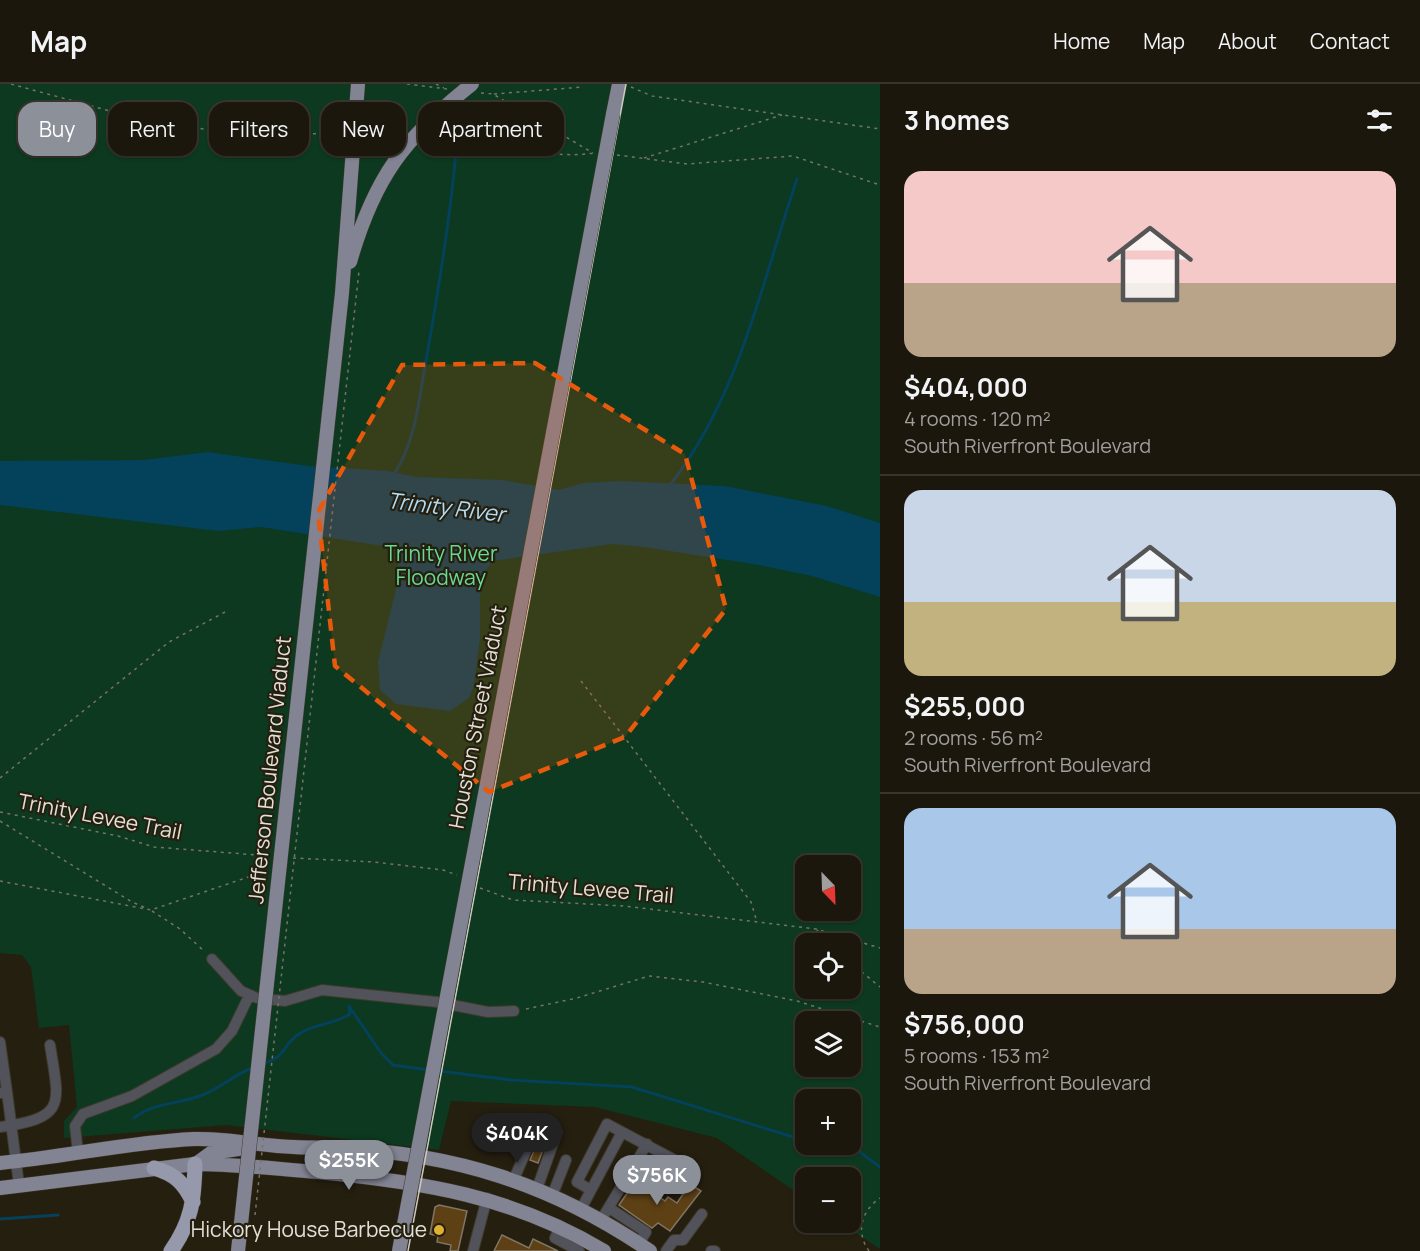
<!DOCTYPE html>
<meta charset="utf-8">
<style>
:root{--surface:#1c170c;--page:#252015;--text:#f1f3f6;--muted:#a09f9d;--line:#3a362d;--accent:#8c9099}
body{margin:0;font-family:Manrope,sans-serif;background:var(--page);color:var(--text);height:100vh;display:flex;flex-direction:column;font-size:22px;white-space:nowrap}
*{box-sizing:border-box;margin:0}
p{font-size:20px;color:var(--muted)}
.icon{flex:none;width:33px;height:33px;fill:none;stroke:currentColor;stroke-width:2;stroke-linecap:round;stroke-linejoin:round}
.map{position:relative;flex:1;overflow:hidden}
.panel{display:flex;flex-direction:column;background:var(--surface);width:540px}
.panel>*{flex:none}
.top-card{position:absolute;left:18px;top:18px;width:570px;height:54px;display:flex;gap:12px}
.needle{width:39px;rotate:157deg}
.buttons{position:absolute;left:795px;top:771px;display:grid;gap:12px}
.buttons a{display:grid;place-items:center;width:66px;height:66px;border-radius:12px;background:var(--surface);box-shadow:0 2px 4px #0004,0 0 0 2px var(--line);font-size:30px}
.price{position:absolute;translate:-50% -51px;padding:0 14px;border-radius:21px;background:var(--accent);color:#fff;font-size:20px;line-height:39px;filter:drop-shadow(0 2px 3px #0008)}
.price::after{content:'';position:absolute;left:50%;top:36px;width:18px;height:14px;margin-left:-9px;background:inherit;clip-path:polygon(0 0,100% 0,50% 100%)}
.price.active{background:#222;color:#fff}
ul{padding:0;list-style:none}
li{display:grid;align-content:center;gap:12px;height:318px;padding:0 24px}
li+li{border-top:2px solid var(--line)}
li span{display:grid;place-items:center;height:186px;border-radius:18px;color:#555}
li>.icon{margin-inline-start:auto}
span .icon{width:108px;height:108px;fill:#fffc;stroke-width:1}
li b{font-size:26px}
h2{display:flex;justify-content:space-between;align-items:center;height:72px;padding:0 24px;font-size:26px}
.tag{padding:0 21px;border-radius:18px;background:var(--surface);box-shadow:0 2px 4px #0004,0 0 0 2px var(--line);font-size:21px;line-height:54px}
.tag.active{background:var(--accent);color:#fff}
header{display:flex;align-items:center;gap:36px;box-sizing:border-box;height:84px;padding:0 30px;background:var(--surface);border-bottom:2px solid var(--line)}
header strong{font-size:28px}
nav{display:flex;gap:33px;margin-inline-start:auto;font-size:21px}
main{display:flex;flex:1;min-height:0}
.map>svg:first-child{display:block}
.green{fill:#0c391f;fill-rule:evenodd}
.water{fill:#04415a}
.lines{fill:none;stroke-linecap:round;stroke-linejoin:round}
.stream{stroke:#04415a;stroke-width:3}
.building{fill:#5e4015;stroke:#817565;stroke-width:1.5}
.minor-casing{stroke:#403a2c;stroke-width:12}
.major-casing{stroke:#403a2c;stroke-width:15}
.highway-casing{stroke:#403a2c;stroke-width:16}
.path{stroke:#787366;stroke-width:1.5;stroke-dasharray:3 4.5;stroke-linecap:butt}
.minor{stroke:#51525a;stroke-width:10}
.major{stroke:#828494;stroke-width:14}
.highway{stroke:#9698ab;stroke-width:15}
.tram{stroke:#cdc9be;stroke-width:1.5}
.major-bridge-casing{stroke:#403a2c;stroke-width:15;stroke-linecap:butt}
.path-bridge{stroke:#787366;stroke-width:1.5;stroke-dasharray:3 4.5;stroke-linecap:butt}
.major-bridge{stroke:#828494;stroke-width:14}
.marked{fill:#e8590c;fill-opacity:0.2;stroke:#e8590c;stroke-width:4.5;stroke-dasharray:12 8;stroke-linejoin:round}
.poi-dot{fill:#dfb133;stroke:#251f10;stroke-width:2}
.labels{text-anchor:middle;stroke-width:4.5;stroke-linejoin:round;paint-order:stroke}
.park-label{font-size:21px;fill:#68da91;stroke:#251f10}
.street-label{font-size:21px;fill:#e4e0d6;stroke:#251f10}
.poi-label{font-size:21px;fill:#e4e0d6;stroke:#251f10;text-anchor:end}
.water-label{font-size:22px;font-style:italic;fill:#afdcf6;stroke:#251f10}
</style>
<header>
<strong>Map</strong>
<nav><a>Home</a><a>Map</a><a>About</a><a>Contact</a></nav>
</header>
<main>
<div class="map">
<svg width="880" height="1167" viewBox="0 0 880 1167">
<rect width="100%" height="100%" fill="#251f10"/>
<path class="green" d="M0 0H880V1165L841 1139 850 1138V1094H806L805 1114 717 1054 595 1023 451 1017 439 1066 226 1041 64 1054V1037L77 1023 69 941 39 944 31 883 22 871 0 869ZM806 782H850V826H806ZM806 860H850V904H806ZM806 938H850V982H806ZM806 1016H850V1060H806Z"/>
<path class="water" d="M208 368 309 382 388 387 416 393 503 396 559 406 584 399 621 397 725 402 827 422 880 439V513L812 492 753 480 644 463 612 460 493 477 487 485 480 511V554L474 601 469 614 450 627 396 620 380 606 378 578 399 493 396 464 261 443 218 447 0 421V377L144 376Z"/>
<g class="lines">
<path class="stream" d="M394 390C417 356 419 311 427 271 439 203 450 136 456 67
M670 401C740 311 761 201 797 95
M349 922 381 969 393 981 429 986
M263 980C289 970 279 966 296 952 310 940 334 941 350 930L349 923
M439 987 511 996 632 1003 806 1057
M134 1034C154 1018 182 1020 205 1010 222 1002 236 990 254 983
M813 1060 824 1065H856L880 1083
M0 1135 58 1131"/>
</g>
<path class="building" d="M537 1060 544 1063 538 1079 530 1076Z
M636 1096 665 1117 668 1113 677 1119 690 1100 701 1107 670 1147 658 1139 652 1144 619 1121Z
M439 1121 467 1127 458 1167H450L451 1161 437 1158 438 1152 430 1150 435 1123Z
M502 1151 529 1164 533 1155 558 1167H494Z"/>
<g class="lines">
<g class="minor-casing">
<path id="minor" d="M212 875 241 907 257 914 285 917 322 906 437 918 488 928 514 927
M0 958 7 1008
M0 1009 7 1008 19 1101
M0 1043C68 1034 59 1019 50 961
M78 1069 75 1042 83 1030 132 1012 216 965 232 947 249 912
M514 1095 537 1041 557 1048 537 1105
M591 1106 577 1098 607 1040 622 1048
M552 1112 566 1076
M609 1124 646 1148 639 1159
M581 1125 622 1048 686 1082 673 1104 634 1082
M601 1136 647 1060
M560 1143 555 1154 579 1167
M473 1167 487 1114
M666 1167 674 1156H683L702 1130
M711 1167H715"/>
</g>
<g class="major-casing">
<path id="major" d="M613 30 619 0
M0 1079C65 1073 129 1058 194 1055 228 1054 260 1062 294 1063 307 1064 321 1063 335 1064 454 1069 552 1100 650 1167
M196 1080 211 1069 245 1064
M0 1104 195 1080C236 1080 277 1085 318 1088 422 1098 513 1112 604 1167"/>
</g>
<g class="highway-casing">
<path id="highway" d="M154 1084C175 1090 184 1099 193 1118
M171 1167C192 1137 194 1116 195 1080"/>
</g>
<path class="path" d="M11 0 143 36 204 45 342 51
M407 0 447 5
M436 0 444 4
M631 3 652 12 880 45
M481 9 493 10 593 69
M494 10 583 3
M434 51C489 48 537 78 594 69
M365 52 399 53
M617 71 687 80 793 72 880 101
M644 74 782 31
M581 597 751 818 757 838
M0 694 169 558 227 527
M0 728 118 752 154 763 270 772
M0 737 132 818 148 825
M293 774 374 778 443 786 457 791
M0 797 151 826 266 787
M480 804 513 816 624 822 816 845 880 864
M152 827 180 845 205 868
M817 846 826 860
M850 878 880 903
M526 925 577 914 649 892 703 898 797 917 880 943
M869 1167C855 1148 862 1126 880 1114"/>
<use href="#minor" class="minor"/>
<use href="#major" class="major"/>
<use href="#highway" class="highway"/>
<path class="tram" d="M408 1167 626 0"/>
<g class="major-bridge-casing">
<path id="major-bridge" d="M350 178C374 94 404 54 472 0
M238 1167 342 209 358 0
M399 1167 613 30"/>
</g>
<path class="path-bridge" d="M255 1131 359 187"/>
<use href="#major-bridge" class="major-bridge"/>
</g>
<path class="marked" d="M535 279 685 370 726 525 625 653 489 708 335 582 318 428 402 281Z"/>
<circle class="poi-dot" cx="439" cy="1146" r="6"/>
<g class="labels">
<g class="park-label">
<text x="441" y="477">Trinity River<tspan x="441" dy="24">Floodway</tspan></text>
</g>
<g class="street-label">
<text transform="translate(478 633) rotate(-79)" y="7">Houston Street Viaduct</text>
<text transform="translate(270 686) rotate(-84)" y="7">Jefferson Boulevard Viaduct</text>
<text transform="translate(100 733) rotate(11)" y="7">Trinity Levee Trail</text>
<text transform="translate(591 805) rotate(5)" y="7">Trinity Levee Trail</text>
</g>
<g class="poi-label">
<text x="427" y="1153">Hickory House Barbecue</text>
</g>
<g class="water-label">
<text transform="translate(446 423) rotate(7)" y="8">Trinity River</text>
</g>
</g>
</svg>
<div class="buttons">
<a><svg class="needle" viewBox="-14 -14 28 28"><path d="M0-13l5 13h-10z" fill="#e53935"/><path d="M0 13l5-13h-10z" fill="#a09f9d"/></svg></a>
<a><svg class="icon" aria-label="locate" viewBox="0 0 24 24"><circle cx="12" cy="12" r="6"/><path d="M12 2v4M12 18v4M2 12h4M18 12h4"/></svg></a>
<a><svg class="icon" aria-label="layers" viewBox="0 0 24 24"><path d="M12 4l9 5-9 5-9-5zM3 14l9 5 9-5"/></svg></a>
<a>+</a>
<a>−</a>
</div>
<b class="price active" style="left:517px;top:1080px">$404K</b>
<b class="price" style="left:349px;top:1107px">$255K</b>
<b class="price" style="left:657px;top:1122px">$756K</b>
<div class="top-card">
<a class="tag active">Buy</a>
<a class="tag">Rent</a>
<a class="tag">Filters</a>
<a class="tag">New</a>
<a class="tag">Apartment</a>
</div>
</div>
<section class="panel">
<h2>3 homes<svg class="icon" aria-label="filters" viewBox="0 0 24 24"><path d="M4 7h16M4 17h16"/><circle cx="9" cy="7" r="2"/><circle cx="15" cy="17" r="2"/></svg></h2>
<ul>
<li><span style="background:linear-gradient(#f6c9c9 60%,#b9a48a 0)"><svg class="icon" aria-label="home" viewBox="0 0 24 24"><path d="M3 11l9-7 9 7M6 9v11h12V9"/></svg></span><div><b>$404,000</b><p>4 rooms · 120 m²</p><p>South Riverfront Boulevard</p></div></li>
<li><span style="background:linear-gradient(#c9d6e8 60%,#c2b280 0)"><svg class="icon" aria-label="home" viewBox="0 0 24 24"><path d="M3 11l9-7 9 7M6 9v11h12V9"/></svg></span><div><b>$255,000</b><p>2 rooms · 56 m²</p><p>South Riverfront Boulevard</p></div></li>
<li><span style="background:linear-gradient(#a9c7e8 65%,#b9a48a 0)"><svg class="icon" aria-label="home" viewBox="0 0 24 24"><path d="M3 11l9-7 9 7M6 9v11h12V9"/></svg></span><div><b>$756,000</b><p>5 rooms · 153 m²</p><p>South Riverfront Boulevard</p></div></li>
</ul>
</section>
</main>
